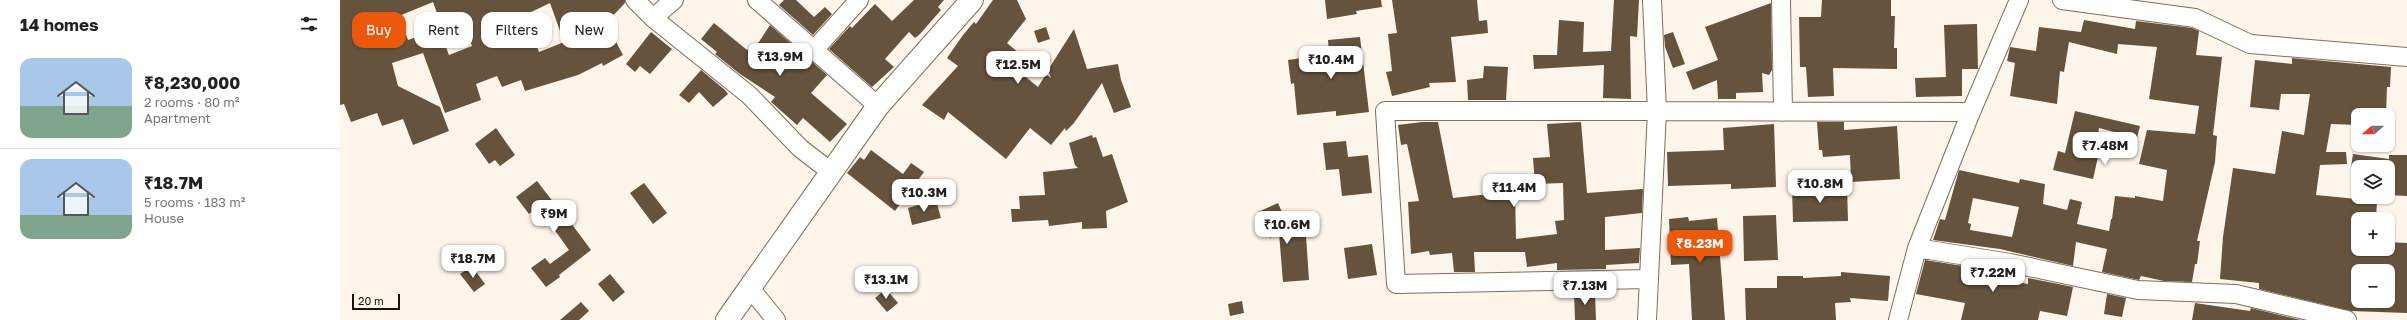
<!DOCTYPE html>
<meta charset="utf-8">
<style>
:root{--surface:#fff;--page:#f2f2f2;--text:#222;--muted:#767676;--line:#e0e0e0;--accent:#ea580c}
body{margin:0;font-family:"Golos Text",sans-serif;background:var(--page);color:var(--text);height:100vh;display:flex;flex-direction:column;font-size:15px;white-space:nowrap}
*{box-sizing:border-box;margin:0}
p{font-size:13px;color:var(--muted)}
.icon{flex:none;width:22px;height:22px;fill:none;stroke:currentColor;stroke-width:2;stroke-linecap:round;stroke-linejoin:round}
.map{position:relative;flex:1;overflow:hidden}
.side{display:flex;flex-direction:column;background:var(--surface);width:340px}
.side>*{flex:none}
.hud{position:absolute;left:12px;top:12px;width:380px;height:36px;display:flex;gap:8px}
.needle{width:26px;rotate:250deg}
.fabs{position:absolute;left:2011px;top:108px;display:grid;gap:8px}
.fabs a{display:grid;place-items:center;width:44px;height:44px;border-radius:8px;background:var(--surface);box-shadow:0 1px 3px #0004;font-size:20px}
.scale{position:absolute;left:12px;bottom:10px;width:48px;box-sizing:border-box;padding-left:4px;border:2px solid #171007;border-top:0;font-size:11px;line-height:14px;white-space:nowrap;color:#171007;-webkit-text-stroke:3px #fdf4ea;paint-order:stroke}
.price{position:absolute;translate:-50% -34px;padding:0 9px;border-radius:8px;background:#fff;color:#222;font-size:13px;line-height:26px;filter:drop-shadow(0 1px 2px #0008)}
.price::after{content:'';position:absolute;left:50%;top:24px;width:12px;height:9px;margin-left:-6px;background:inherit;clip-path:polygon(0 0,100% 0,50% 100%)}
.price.current{background:var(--accent);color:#fff}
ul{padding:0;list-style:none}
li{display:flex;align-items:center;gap:12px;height:100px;padding:0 20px}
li+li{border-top:1px solid var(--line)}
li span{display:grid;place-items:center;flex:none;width:112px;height:80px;border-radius:12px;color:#555}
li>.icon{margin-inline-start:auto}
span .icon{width:48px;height:48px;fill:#fffc;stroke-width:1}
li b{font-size:17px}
h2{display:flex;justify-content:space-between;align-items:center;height:48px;padding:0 20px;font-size:17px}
.chip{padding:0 14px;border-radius:12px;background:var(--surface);box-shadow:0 1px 3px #0004;font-size:14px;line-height:36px}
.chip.current{background:var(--accent);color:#fff}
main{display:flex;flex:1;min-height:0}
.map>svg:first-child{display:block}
.building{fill:#65533e;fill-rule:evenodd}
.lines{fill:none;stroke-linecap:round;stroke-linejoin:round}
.minor-casing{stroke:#816e58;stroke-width:20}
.major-casing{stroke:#816e58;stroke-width:24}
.minor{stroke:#fff;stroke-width:18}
.major{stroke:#fff;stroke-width:22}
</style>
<main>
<section class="side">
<h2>14 homes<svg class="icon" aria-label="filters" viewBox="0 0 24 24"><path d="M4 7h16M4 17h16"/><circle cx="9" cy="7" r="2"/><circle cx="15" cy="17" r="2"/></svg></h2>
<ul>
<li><span style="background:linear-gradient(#a9c7e8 60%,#7fa58c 0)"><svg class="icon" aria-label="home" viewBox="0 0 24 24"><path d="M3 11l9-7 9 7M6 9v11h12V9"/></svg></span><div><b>₹8,230,000</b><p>2 rooms · 80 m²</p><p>Apartment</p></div></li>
<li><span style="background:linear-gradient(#a9c7e8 70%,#7fa58c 0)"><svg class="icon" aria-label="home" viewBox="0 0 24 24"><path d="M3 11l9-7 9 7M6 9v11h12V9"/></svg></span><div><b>₹18.7M</b><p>5 rooms · 183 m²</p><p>House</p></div></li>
</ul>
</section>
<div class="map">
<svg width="2067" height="320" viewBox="0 0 2067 320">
<rect width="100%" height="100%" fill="#fdf4ea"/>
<path class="building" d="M0 0H285V3L266 23 283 55 263 66 262 63 238 75 185 91 181 80 162 87 157 76 136 84 141 100 105 113 83 53 52 63 58 86 100 107 109 131 73 145 63 119 42 126 37 113 11 122 4 104 0 105ZM93 2 103 30 124 23 132 46 109 55 99 29 68 40 59 16ZM210 3 224 42 199 52 185 15Z
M444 0H456L474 17 485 7 492 14 473 35 439 5Z
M574 0H604L598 7 601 10 580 34 575 38 569 32 545 59 554 67 532 87 489 49 510 26 512 28 535 4 552 21Z
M653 0H677L686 19 667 43 685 58 676 69 698 87 706 74 711 78 708 70 734 29 747 69 778 64 781 80 791 107 774 113 762 83 734 123 726 131 725 128 711 145 690 128 666 159 608 112 604 120 582 105 618 66 607 58 623 35 634 22 636 24Z
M985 0H1041L1042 7 1016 11 1017 14 987 19Z
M1052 0H1137L1139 21 1147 20 1148 33 1111 37 1116 82 1089 83 1090 87 1052 96 1046 72 1052 71 1048 34 1057 33Z
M1274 0H1299L1297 37 1290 36 1291 99 1263 98 1264 65 1194 69 1193 55H1217L1219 20 1244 22 1243 52 1271 51Z
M1482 0H1551V16H1555L1554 48H1557V69L1493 68 1494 96 1468 97 1466 67H1460L1459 17H1481Z
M1431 3 1432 70 1429 75 1422 73 1423 92 1396 93V99H1378L1377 80 1353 90 1346 72 1378 60 1365 27Z
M1744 20 1795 29 1796 21 1852 28 1859 31 1856 55 1882 57 1873 135 1877 136 1875 162 1857 241H1860L1857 264H1855L1852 282 1824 281 1801 276 1799 280 1762 272 1767 249 1736 242 1733 266 1660 249 1593 240 1600 219 1605 220 1619 170 1679 183 1680 179 1705 184 1703 204 1727 210 1730 199 1742 202 1737 224 1769 231 1771 219H1772L1775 196 1795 198V196L1823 201 1827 170 1799 164 1807 130 1855 134 1859 106 1809 99 1817 47 1778 44 1777 54 1729 42 1724 72 1720 71 1717 104 1670 96 1675 63 1667 61 1670 47 1696 51 1699 27 1741 32ZM1633 198 1679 207 1672 237 1630 230 1631 224 1628 223Z
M374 23 407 50 410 48 413 51 430 25 487 75 471 93 507 124 490 142 463 118 457 125 431 102 435 97 400 74 375 54 377 52 361 39Z
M1637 24 1638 69H1622V96L1576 97 1575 78 1606 77 1604 25Z
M706 27 710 39 698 43 694 31Z
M311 32 332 49 310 74 300 66 295 72 286 64Z
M1333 32 1345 64 1333 68 1325 47 1324 35Z
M1020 37 1029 112 996 116V111L957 115 954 83 951 84 948 60 989 54 988 40Z
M1952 58 2051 67 2050 87H2047L2046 115H2018V125L1991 124 1986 152H2006L2007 164 1980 165 1976 195 2037 201 2036 219H2018V249H2048V242L2067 243V313L2011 311 1919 289V283L1880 279 1883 237 1893 168 1935 174 1942 131 1964 135 1970 94H1941L1939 110 1910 107 1915 60 1952 64ZM2018 271H2048V301H2018Z
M1144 66 1168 67 1166 100H1128L1127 80 1143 78Z
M361 70 385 90 388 94 373 107 359 92 349 103 339 95Z
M1735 111 1800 126 1797 138 1759 128 1755 156 1758 157 1753 179 1713 170 1718 151 1725 153Z
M1082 122H1098L1113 198 1149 194 1148 191H1175L1176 239 1217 234 1215 221 1224 220 1223 183 1195 184 1193 158 1210 157 1207 124 1241 122 1247 193 1303 189 1302 213 1265 217V250L1300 248 1299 263 1266 265V269L1217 270V263L1187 267 1185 252H1134L1135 272H1114L1112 253 1090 255 1089 251 1071 254 1068 202 1079 201 1067 144 1061 145 1058 125Z
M1477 122H1504V130L1557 126 1560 179 1511 182 1510 155 1483 157 1482 150H1479Z
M1434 124 1436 187 1391 189V184L1328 186 1327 152 1384 150 1383 128Z
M156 128 175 155 160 166 155 160 149 164 135 144Z
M752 135 753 138 756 137 763 157 772 154 788 202 766 211 767 228 742 229V222L709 226 708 220 672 222 671 209H680L679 196 705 195 703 172 738 168 735 165 729 143Z
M1006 141 1008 157 1028 155 1032 193 1002 196 999 169 986 170 983 143Z
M531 150 563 174 571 163 584 172 555 211 507 173 520 157 524 160Z
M2013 154 2049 159V155H2067V196L2048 195V167H2011Z
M197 181 224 216 225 215 251 250 219 275 220 277 206 287 191 268 205 258 210 264 229 250 198 207 189 214 176 197Z
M304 183 327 213 313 224 290 193Z
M1507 185 1508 221 1453 222 1452 186Z
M596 200 601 218 572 225 568 208Z
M938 203 953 237 966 236 969 280 943 282 939 233 930 238 918 212Z
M1436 215 1438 260 1404 261 1403 216Z
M1348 217 1349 221 1377 218 1385 320H1352L1349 264 1331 265 1329 219Z
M1032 244 1037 275 1008 279 1004 248Z
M1585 260 1655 271 1654 278 1688 284V278L1733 287 1727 316 1700 311 1698 320H1621L1625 303 1576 294Z
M132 266 145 284 134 292 120 274Z
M1501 272 1550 276 1548 301 1510 298 1511 302 1495 303 1496 320H1406L1405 288H1437V276H1463V278L1501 276Z
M270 274 285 292 273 302 258 284Z
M546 289 558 303 547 312 535 298Z
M1234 293H1255L1256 320H1235Z
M1767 294 1786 298 1782 317 1764 314Z
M902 301 904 313 890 316 888 304Z
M241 302 249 311 239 320H220Z
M1855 303 1910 311 1911 308 1961 320H1852Z"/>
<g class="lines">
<g class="minor-casing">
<path id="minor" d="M295 0 313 18 409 95 460 148 491 172
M417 0 538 106
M1441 0 1443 112
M1722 0 1855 18 1910 44 2067 57
M313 18 334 0
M474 50 519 0
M1577 248 1670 263 1798 290 1896 294 2007 320
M1309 279 1056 284 1045 111H1317L1312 0
M410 288 436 320
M1307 320 1317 111 1631 112 1679 0
M1558 320 1577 248 1631 112"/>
</g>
<g class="major-casing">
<path id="major" d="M387 320 538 106 632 0"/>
</g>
<use href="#minor" class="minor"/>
<use href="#major" class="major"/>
</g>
</svg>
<div class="fabs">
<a><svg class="needle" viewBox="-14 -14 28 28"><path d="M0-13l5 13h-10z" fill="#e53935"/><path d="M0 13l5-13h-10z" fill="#767676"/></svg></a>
<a><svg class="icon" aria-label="layers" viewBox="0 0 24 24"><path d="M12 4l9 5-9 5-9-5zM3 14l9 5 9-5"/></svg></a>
<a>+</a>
<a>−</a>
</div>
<div class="scale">20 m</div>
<b class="price" style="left:440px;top:77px">₹13.9M</b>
<b class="price" style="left:991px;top:80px">₹10.4M</b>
<b class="price" style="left:678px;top:85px">₹12.5M</b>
<b class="price" style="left:1765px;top:166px">₹7.48M</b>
<b class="price" style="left:1480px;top:204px">₹10.8M</b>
<b class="price" style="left:1174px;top:208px">₹11.4M</b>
<b class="price" style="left:584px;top:213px">₹10.3M</b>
<b class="price" style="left:214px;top:234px">₹9M</b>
<b class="price" style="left:947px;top:245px">₹10.6M</b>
<b class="price current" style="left:1360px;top:264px">₹8.23M</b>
<b class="price" style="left:133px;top:279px">₹18.7M</b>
<b class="price" style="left:1653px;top:293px">₹7.22M</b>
<b class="price" style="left:546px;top:300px">₹13.1M</b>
<b class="price" style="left:1245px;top:306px">₹7.13M</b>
<div class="hud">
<a class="chip current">Buy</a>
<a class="chip">Rent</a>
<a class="chip">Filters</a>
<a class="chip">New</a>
</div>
</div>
</main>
